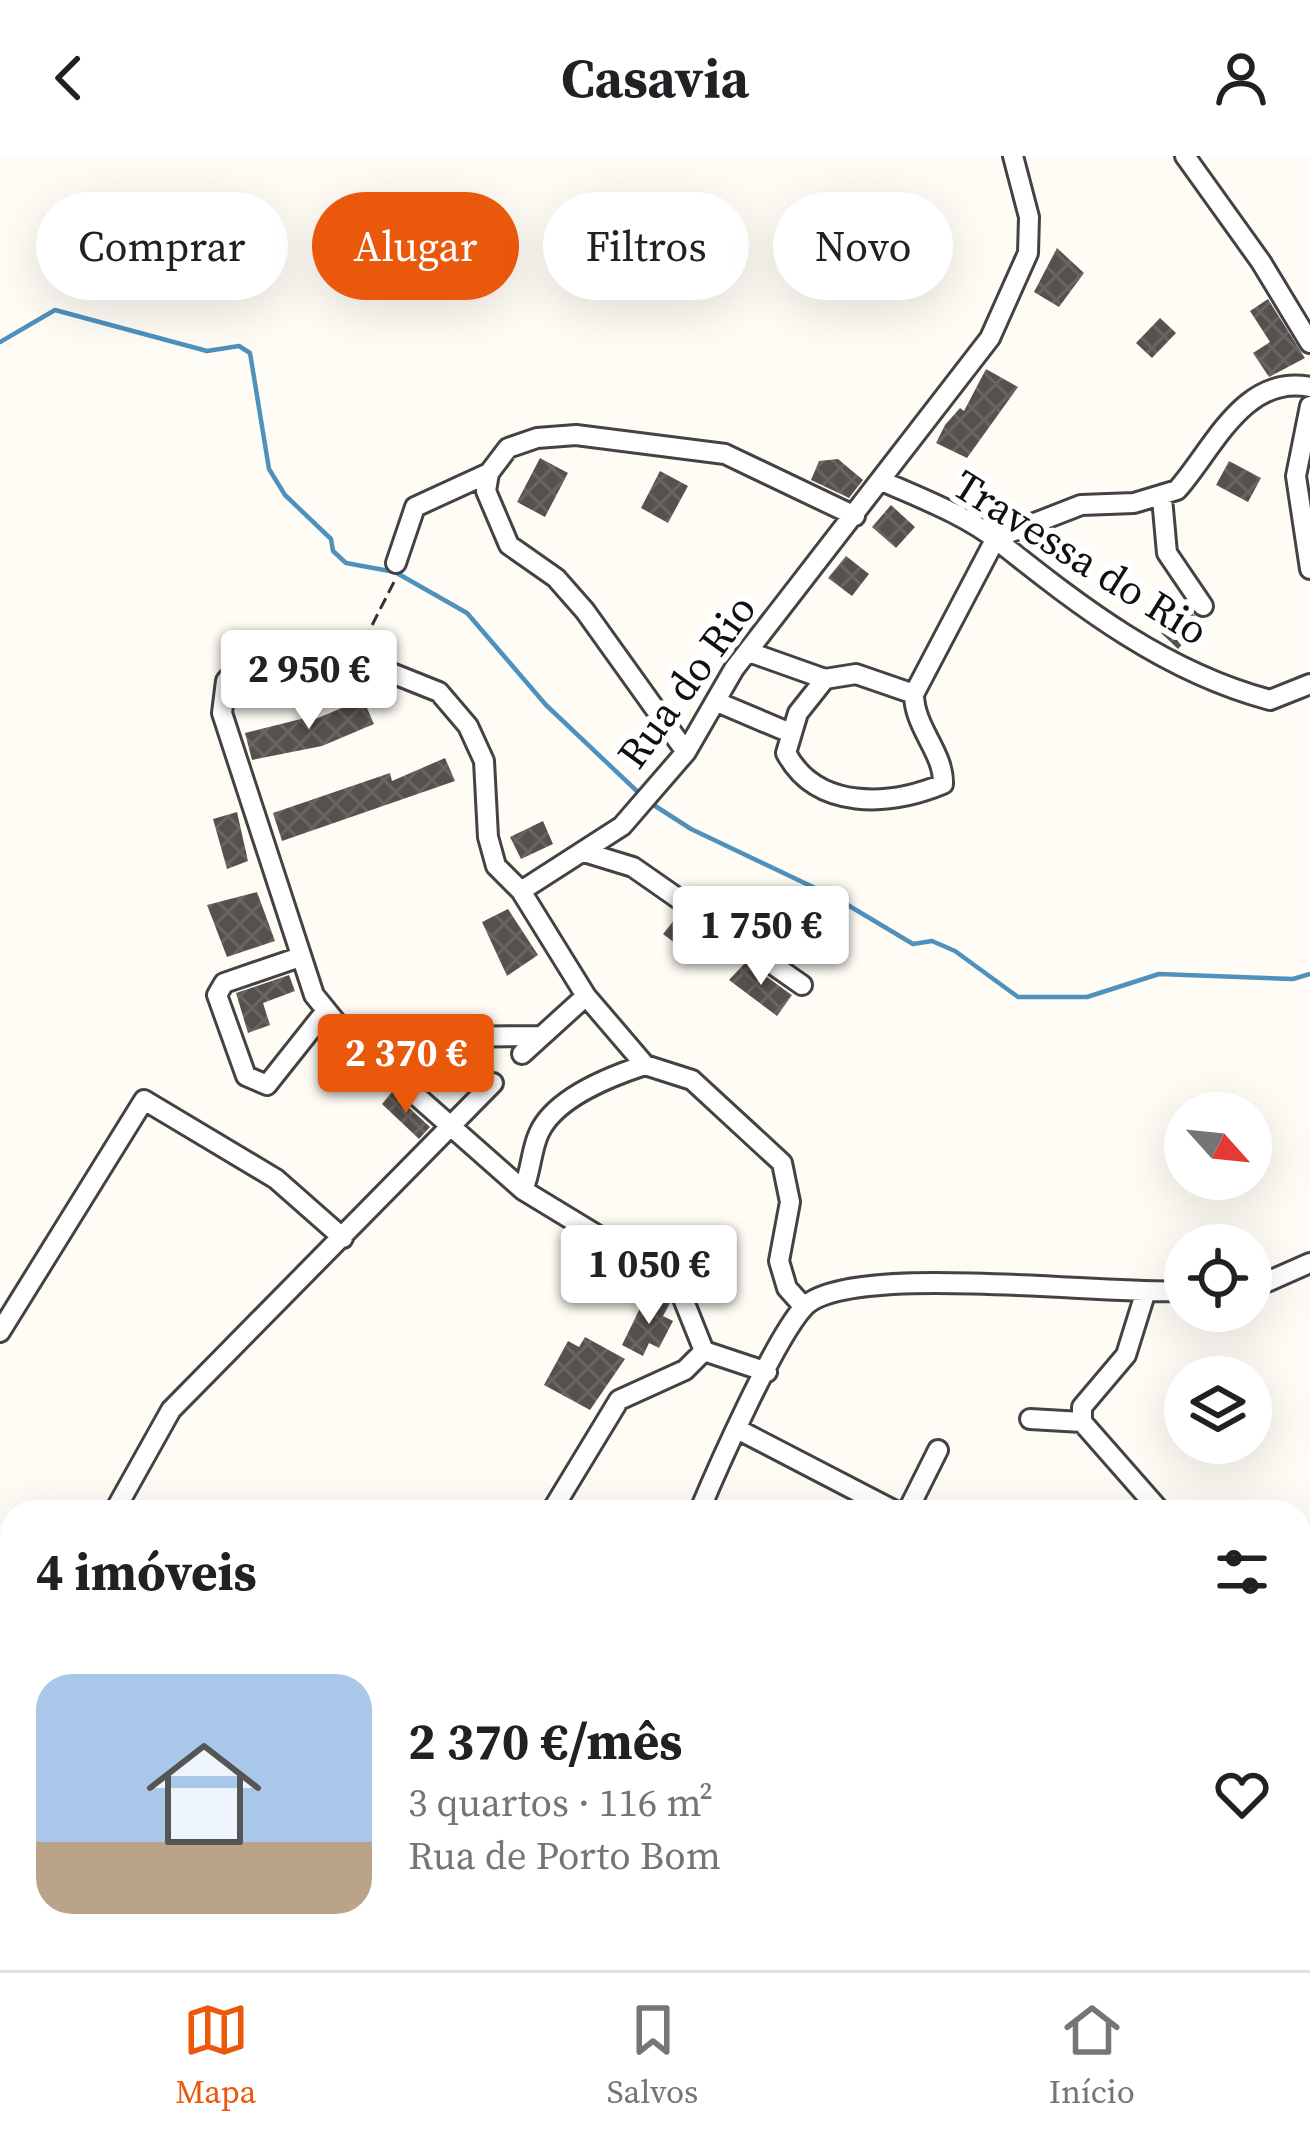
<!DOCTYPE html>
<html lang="pt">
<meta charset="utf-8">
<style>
:root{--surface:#fff;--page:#f2f2f2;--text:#202124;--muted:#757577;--line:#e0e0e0;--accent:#ea580c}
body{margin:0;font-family:"Source Serif 4",serif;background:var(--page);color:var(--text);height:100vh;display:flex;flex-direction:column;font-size:45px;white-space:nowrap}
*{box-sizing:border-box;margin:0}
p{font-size:39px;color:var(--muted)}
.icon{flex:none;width:66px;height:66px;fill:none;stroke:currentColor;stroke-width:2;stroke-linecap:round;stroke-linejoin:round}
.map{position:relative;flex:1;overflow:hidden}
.panel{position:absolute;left:0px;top:1344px;width:1311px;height:471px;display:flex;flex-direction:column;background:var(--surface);border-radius:36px 36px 0 0;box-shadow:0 12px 48px #0002}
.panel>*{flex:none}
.guide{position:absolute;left:36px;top:36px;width:1239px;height:108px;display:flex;gap:24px}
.needle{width:78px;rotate:117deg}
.tools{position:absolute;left:1164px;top:936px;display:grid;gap:24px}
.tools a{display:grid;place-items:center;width:108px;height:108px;border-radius:50%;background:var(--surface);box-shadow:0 12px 48px #0002;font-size:60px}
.price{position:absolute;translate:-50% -102px;padding:0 27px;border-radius:12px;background:#fff;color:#222;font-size:39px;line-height:78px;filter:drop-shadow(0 3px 6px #0008)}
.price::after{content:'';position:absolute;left:50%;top:72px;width:36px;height:27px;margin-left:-18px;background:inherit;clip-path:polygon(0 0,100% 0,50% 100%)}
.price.current{background:var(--accent);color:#fff}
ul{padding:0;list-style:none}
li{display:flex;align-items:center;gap:36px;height:300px;padding:0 36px}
li span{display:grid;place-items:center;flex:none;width:336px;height:240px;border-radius:36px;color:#555}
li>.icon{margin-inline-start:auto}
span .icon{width:144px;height:144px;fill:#fffc;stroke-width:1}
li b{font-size:51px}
h2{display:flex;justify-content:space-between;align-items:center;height:144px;padding:0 36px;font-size:51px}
.chip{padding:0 42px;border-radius:54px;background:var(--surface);box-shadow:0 12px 48px #0002;font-size:42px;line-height:108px}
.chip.current{background:var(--accent);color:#fff}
header{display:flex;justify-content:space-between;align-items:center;height:156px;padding:0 36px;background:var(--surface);font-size:54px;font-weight:700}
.tab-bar{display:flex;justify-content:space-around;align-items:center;height:168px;border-top:3px solid var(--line);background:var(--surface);font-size:33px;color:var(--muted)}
.tab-bar a{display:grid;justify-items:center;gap:6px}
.tab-bar .current{color:var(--accent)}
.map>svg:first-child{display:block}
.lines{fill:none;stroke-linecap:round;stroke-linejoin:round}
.stream{stroke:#4e91bd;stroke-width:4.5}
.building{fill:url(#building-cross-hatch)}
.minor-tunnel{stroke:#dad9d2;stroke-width:18;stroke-dasharray:18 9;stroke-linecap:butt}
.minor-casing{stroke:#434343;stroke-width:24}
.major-casing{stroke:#212121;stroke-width:30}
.path{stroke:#323232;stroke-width:3;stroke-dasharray:12 6;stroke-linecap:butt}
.minor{stroke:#fff;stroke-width:18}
.major{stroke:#e8cd7a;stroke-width:24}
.labels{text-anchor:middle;stroke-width:12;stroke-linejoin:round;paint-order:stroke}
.street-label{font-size:42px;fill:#101010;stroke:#fff}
</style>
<header><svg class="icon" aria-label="back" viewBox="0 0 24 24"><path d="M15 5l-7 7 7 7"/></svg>Casavia<svg class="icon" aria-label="person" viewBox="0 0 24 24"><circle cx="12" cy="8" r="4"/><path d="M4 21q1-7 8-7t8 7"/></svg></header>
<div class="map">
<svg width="1310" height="1814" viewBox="0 0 1310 1814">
<defs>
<pattern id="building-cross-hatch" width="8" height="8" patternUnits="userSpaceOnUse" patternTransform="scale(3)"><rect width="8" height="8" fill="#57514d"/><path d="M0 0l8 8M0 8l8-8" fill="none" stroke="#6a6562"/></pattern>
</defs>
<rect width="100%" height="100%" fill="#fefcf4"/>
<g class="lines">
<path class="stream" d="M0 186 55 154 207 195 239 190 250 197 269 313 285 339 331 383 333 395 346 407 395 416 467 457 546 549 640 638
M649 646 691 673 836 742 913 788 932 785 955 795 1018 841H1087L1159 818 1293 823 1310 818"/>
</g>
<path class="building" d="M1057 92 1084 117 1059 151 1034 136Z
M1268 143 1305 202 1269 221 1253 197 1270 186 1250 155Z
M1160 162 1176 177 1152 202 1136 187Z
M986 213 1018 231 967 302 936 287 945 269 960 252 964 255Z
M540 302 568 317 545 361 517 346Z
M838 303 863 324 849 342 811 324 819 305Z
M1229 305 1261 322 1248 346 1216 329Z
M660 315 688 330 668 367 641 352Z
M891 349 915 371 896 392 872 371Z
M846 400 869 418 852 440 828 422Z
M1185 451 1202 466 1178 493 1161 477Z
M363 543 374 568 322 590 252 604 245 577 305 562 306 567Z
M445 602 455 625 282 685 273 657 390 617 392 625Z
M237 656 248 705 227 713 213 663Z
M543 665 553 688 521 703 510 681Z
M257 736 275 785 227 801 207 749Z
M508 753 538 799 507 820 482 766Z
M678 759 724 791 710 807 688 787 683 793 663 778Z
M746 806 792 839 777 860 729 824Z
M289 819 295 835 263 847 270 869 248 877 236 837Z
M328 878 369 916 359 928 318 890Z
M392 936 430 971 419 983 382 948Z
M657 1141 670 1147 663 1160 673 1165 659 1192 649 1187 643 1200 622 1189 644 1144 653 1148Z
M585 1181 625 1203 590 1254 544 1229 568 1185 579 1191Z"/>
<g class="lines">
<path class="minor-tunnel" d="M1096 1803 1099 1814
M1027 1814 1028 1803"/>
<g class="minor-casing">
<path id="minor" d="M1185 0 1261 106 1310 187
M1310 250 1296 320 1310 413
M489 317 486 335 509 389 556 422 585 455 686 596
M882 325C920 342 966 359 998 385 1082 452 1165 516 1270 544L1310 528
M1162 342 1167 397 1203 450
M996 382 1081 349 1134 347 1177 334C1213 294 1243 218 1310 231
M396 407 415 351 489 317 508 292 537 282 576 279 725 298 855 360
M749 496 825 523
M914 538 856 518 825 523 798 557 786 597C817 655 890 650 943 628 944 596 914 572 914 538L996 382
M717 546 788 576
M584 696 633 711 802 829
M521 735 622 670 686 596 734 513 990 182 1028 97 1029 61 1013 0
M300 801 224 827 217 839 246 920 267 929 325 856
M410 874 445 881 541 880
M522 898 586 840
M523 1034C531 1016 531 994 539 977 555 942 611 920 645 909
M1251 1133 1310 1107
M1145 1138 1126 1199 1082 1251V1266L1161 1356
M0 1176 144 944 276 1023 343 1082
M704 1195 680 1135 666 1121 523 1034 344 876 314 839 222 557 226 525 247 500 274 489 314 486 439 536 468 570 484 605 488 681 496 710 521 735 586 840 645 909 692 924 782 1007 790 1046 779 1105 787 1132 804 1151
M704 1195 767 1216
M1030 1263 1082 1266
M739 1274 897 1356
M114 1356 171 1254 493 927
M551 1356 619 1244 685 1214 704 1195
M699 1356C717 1313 775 1182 804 1151 848 1105 1112 1140 1185 1135
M907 1356 938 1294
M0 1497 12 1503
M1299 1564 1310 1570
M500 1803 519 1814
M579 1814 582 1803"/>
</g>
<g class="major-casing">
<path id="major" d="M1305 1814 1310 1812"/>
</g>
<path class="path" d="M364 485 395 424"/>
<use href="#minor" class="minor"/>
<use href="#major" class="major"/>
</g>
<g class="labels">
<g class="street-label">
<text transform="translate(1081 401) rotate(32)" y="15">Travessa do Rio</text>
<text transform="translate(686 525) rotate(-54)" y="15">Rua do Rio</text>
</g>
</g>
</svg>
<div class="tools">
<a><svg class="needle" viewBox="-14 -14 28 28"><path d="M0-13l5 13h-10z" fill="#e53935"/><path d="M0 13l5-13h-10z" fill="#757577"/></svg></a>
<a><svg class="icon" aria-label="locate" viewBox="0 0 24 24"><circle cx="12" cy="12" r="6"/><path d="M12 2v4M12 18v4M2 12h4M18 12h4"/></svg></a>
<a><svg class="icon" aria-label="layers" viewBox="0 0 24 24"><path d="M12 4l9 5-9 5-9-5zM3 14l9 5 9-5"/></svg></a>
</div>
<b class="price" style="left:309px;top:576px">2 950 €</b>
<b class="price" style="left:761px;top:832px">1 750 €</b>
<b class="price current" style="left:406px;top:960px">2 370 €</b>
<b class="price" style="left:649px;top:1171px">1 050 €</b>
<div class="guide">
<a class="chip">Comprar</a>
<a class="chip current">Alugar</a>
<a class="chip">Filtros</a>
<a class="chip">Novo</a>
</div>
<section class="panel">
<h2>4 imóveis<svg class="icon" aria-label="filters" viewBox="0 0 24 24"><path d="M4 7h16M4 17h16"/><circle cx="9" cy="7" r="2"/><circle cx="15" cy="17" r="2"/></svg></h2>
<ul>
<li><span style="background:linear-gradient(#a9c7e8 70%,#b9a48a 0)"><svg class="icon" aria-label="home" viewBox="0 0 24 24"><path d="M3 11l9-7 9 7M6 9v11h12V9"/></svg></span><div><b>2 370 €/mês</b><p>3 quartos · 116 m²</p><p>Rua de Porto Bom</p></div><svg class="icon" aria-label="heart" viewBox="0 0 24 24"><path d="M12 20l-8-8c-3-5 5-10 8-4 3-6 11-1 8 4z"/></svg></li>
</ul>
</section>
</div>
<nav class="tab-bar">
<a class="current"><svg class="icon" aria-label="map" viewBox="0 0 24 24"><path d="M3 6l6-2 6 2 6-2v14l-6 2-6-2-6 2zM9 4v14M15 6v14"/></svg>Mapa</a>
<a><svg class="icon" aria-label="saved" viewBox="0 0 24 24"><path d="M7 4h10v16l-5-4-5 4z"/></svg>Salvos</a>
<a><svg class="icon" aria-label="home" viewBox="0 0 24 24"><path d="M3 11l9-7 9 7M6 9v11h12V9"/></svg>Início</a>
</nav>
